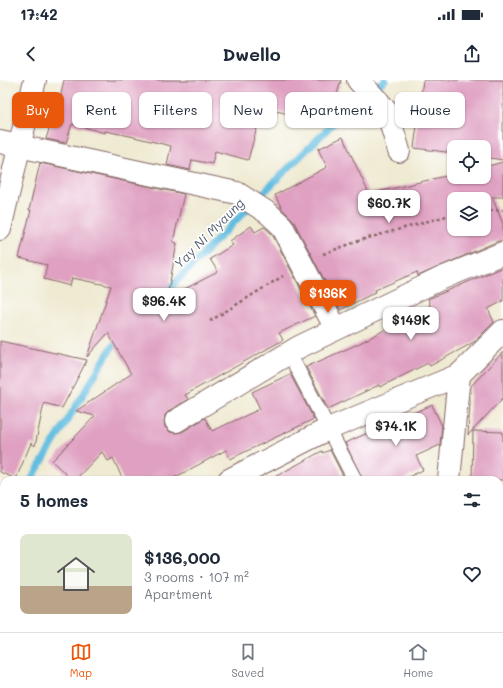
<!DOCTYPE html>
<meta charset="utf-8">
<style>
:root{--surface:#fff;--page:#f2f2f3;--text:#1f2937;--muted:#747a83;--line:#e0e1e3;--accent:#ea580c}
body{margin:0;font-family:Mali,sans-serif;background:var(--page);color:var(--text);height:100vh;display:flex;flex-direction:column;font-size:15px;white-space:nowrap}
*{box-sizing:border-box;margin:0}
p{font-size:13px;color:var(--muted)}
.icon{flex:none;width:22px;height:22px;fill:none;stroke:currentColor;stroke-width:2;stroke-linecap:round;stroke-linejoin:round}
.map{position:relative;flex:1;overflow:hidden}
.drawer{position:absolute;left:0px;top:396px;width:503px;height:156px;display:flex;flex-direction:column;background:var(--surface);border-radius:12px 12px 0 0;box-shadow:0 1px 3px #0004}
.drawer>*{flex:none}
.top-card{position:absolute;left:12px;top:12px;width:479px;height:36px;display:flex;gap:8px}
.fabs{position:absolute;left:447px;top:60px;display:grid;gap:8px}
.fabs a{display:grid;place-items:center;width:44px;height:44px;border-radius:8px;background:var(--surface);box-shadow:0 1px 3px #0004;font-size:20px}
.price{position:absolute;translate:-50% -34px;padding:0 9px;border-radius:8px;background:#fff;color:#222;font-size:13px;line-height:26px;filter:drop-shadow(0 1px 2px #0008)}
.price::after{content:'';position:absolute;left:50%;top:24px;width:12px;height:9px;margin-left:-6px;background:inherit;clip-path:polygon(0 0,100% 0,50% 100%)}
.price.selected{background:var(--accent);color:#fff}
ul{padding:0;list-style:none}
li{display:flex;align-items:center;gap:12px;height:100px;padding:0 20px}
li span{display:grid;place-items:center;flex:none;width:112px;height:80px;border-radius:8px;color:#555}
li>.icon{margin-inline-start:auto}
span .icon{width:48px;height:48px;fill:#fffc;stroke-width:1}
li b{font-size:17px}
h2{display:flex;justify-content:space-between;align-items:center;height:48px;padding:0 20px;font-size:17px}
.tag{padding:0 14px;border-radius:8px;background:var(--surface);box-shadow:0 1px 3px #0004;font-size:14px;line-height:36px}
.tag.selected{background:var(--accent);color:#fff}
.status{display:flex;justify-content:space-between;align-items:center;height:28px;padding:0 20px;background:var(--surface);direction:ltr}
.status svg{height:11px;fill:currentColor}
header{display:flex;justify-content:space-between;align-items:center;height:52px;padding:0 20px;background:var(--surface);font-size:18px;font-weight:700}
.tab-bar{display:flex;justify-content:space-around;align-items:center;height:56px;border-top:1px solid var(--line);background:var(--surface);font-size:11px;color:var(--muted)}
.tab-bar a{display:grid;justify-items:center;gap:2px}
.tab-bar .selected{color:var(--accent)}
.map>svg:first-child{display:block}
.green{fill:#a3ce7a;stroke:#767652}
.water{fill:#62bde0;stroke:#566e86}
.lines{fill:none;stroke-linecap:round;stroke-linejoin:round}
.stream{stroke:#62bde0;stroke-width:7}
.building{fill:#dfa0c1;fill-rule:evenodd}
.lane-casing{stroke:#846665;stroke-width:16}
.street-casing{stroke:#846665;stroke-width:24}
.path{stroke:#846665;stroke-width:2.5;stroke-dasharray:3 3;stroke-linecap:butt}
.lane{stroke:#fff;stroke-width:14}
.street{stroke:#fff;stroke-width:22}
.labels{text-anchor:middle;stroke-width:3.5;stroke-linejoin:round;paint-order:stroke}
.water-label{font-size:13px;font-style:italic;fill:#545e73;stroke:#fff}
</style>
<div class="status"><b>17:42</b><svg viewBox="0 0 49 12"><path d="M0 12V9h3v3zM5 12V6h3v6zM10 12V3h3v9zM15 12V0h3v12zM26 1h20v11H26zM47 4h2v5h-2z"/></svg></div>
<header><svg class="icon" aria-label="back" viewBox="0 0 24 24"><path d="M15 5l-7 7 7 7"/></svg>Dwello<svg class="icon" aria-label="share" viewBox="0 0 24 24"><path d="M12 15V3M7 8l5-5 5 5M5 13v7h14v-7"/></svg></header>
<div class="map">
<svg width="503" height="552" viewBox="0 0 503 552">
<rect width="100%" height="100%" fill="#fff"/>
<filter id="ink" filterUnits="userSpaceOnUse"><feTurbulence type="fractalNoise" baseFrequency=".025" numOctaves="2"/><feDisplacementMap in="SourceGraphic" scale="8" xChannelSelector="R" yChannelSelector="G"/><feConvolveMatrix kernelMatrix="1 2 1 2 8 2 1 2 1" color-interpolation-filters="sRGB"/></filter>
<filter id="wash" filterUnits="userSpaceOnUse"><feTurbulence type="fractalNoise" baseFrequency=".012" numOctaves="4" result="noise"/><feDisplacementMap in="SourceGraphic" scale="16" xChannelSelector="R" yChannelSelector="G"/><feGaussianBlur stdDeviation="0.9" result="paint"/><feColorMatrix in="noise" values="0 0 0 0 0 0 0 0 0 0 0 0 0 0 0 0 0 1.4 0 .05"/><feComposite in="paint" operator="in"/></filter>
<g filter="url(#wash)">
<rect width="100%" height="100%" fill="#efead2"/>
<path class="green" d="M499 540 503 547V552H461L468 548H499Z"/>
<path class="water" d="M503 471V547C494 531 500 490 503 471Z"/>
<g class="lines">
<path class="stream" d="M163 215 255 121 355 22 385 0
M31 400 112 267 121 258
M0 451 4 445"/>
</g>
<g id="blocks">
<path class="building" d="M64 0H341L332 33 305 26 302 38 277 31 275 37 261 33 248 80 215 71 212 84 192 80 190 90 167 85 171 66 130 56 105 51V53L72 44 66 63 46 59 54 33H57Z
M423 0H503V80L484 77V67H454V73L414 68Z
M343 57 369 114 454 94V97H484V87L503 82V117H492L503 144V161H498L418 196 417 192 375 210 376 212 340 230 293 140 282 129 275 115 327 87 318 69ZM454 119H484V149H454Z
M40 83 184 114 173 162 177 163 167 218 218 192 210 179 233 165 230 161 251 146 255 152 264 147 272 154 315 236 279 253 283 260 185 315 188 319 170 330 165 335 164 342 165 347 170 352 176 353 182 352 205 338 212 351 260 329 252 312 290 294 314 339 230 379 226 370 170 400H123L113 378 108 381 102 372 75 400H72L52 381 95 336 76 331 131 294 108 253 87 277 111 206 72 198 70 206 44 199 47 185 19 178 31 130H29Z
M503 187V221L488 229 494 242 474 262 430 286 428 283 380 307 379 305 328 329 306 287 358 264 430 226 428 219Z
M0 261 87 280 62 328 44 323 35 366 31 363 16 399 0 392Z
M503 272V318L468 355 471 306Z
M432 325 442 346 440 365 416 376 423 390 402 400H363L345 363Z
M473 351 503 352V400H472Z
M330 370 345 400H269L322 371 323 373Z"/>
</g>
</g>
<g filter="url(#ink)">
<use href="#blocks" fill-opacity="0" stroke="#846665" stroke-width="1"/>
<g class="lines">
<g class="lane-casing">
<path id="lane" d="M289 273 355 400"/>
</g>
<g class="street-casing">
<path id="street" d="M358 0 387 31 399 71
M0 62 237 113 268 133 282 146 336 249
M0 149 35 0
M176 341 299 267 440 199 503 173
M229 400 328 349 459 295 503 251
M449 400 459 295
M0 514 4 513
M49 548 51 552
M168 548 170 552
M251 552 259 548"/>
</g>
<path class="path" d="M484 131 503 130
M323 174 361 160 454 134
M210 241 283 196"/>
<use href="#lane" class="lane"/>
<use href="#street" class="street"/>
</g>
</g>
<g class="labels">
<g class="water-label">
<text transform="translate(209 153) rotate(-45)" y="5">Yay Ni Myaung</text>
</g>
</g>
</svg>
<div class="fabs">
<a><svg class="icon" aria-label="locate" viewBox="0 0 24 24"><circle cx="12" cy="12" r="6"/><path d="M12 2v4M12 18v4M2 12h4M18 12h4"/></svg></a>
<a><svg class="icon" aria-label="layers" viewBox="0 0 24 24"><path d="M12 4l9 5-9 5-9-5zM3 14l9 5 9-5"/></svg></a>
</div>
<b class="price" style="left:389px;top:144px">$60.7K</b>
<b class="price selected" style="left:328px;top:234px">$136K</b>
<b class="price" style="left:164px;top:242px">$96.4K</b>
<b class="price" style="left:411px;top:261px">$149K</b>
<b class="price" style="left:396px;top:367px">$74.1K</b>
<div class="top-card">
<a class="tag selected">Buy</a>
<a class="tag">Rent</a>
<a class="tag">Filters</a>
<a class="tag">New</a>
<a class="tag">Apartment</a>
<a class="tag">House</a>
</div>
<section class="drawer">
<h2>5 homes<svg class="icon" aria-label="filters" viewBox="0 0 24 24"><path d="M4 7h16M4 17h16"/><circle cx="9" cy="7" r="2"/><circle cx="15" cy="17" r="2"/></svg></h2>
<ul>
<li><span style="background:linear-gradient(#dfe7d0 65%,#b9a48a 0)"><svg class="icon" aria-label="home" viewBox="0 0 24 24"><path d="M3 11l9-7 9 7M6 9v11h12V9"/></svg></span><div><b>$136,000</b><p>3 rooms · 107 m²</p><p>Apartment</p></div><svg class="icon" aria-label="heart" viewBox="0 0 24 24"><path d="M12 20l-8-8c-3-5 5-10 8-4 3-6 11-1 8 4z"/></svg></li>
</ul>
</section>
</div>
<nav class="tab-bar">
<a class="selected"><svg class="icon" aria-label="map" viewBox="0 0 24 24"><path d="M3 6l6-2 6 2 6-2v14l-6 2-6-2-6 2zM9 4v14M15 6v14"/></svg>Map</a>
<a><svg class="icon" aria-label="saved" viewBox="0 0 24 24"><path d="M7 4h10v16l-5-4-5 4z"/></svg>Saved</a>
<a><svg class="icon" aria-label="home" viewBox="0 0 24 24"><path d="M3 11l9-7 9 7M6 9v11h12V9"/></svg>Home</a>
</nav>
